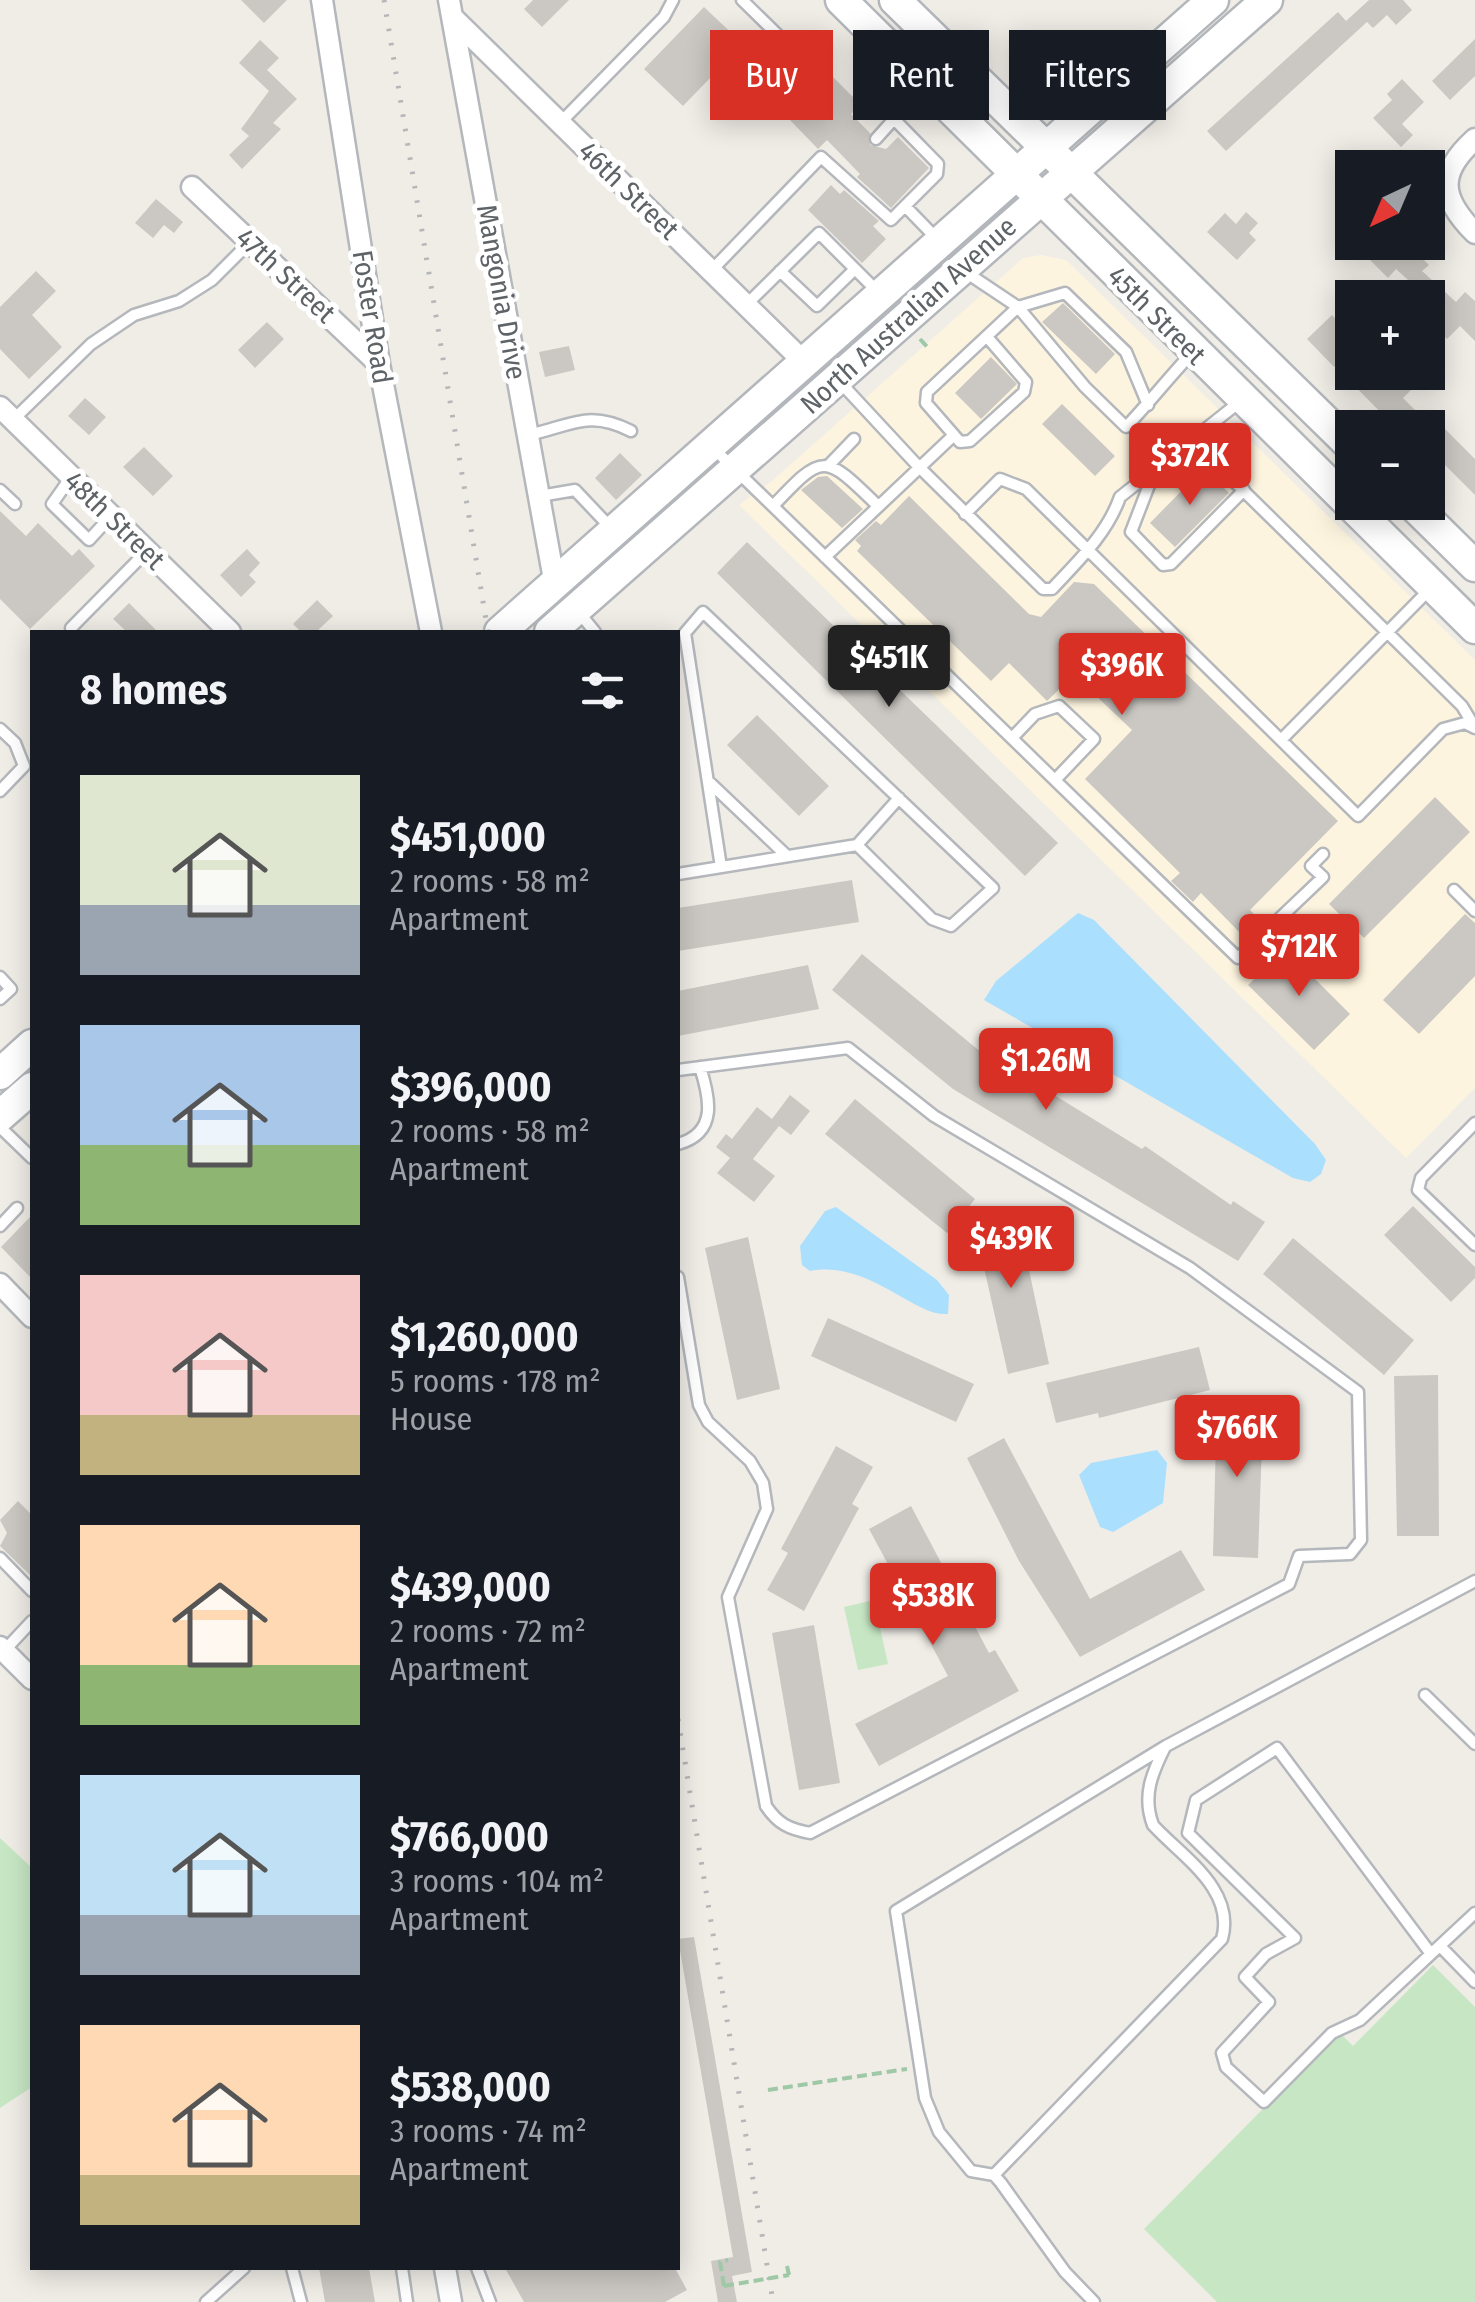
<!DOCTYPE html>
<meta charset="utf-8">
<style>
:root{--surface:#171b24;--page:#242831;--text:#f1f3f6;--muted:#9ea1a6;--accent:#d93025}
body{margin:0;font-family:"Fira Sans Condensed",sans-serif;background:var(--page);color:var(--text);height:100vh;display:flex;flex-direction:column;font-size:38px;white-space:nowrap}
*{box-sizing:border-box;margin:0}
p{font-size:32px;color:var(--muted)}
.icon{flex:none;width:55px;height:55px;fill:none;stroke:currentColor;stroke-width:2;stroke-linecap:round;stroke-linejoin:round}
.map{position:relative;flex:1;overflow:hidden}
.panel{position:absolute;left:30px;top:630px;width:650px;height:1640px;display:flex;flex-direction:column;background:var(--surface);border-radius:0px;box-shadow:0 5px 25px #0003}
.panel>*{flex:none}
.guide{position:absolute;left:710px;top:30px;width:615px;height:90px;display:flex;gap:20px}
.needle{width:65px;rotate:224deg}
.tools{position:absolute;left:1335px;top:150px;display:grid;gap:20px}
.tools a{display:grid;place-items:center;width:110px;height:110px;border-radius:0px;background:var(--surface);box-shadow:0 5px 25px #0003;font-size:50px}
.price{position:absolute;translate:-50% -85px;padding:0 22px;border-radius:10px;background:var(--accent);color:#fff;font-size:32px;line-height:65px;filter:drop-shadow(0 2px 5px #0008)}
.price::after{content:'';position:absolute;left:50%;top:60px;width:30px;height:22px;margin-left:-15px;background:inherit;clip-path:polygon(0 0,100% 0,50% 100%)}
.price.selected{background:#222;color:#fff}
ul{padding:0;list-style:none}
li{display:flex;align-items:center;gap:30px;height:250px;padding:0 50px}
li span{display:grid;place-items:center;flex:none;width:280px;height:200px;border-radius:0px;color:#555}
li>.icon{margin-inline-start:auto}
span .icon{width:120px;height:120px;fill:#fffc;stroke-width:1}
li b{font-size:42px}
h2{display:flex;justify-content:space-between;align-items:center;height:120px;padding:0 50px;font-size:42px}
.chip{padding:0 35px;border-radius:0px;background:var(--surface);box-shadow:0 5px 25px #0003;font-size:35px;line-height:90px}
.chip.selected{background:var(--accent);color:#fff}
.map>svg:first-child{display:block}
.commercial{fill:#fdf4df}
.green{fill:#c7e7c4}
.water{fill:#aadffd}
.building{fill:#cbc8c3}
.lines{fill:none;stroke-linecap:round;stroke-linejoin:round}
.lane-casing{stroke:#b4b7bb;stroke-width:15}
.street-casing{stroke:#b4b7bb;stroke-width:25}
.secondary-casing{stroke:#b3b7bb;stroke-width:35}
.path{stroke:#9ec8a6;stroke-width:4;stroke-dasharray:10 5;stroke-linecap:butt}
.lane{stroke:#fff;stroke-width:10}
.street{stroke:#fff;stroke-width:20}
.secondary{stroke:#fff;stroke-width:30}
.rail{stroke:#b5b6b7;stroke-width:5;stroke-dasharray:2.5 12;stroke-linecap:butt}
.path-bridge{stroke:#9ec8a6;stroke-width:4;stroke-dasharray:10 5;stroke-linecap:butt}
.labels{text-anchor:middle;stroke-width:10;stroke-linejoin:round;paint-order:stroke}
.street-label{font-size:28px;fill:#5e6367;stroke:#fff}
</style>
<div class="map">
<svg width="1475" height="2302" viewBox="0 0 1475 2302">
<rect width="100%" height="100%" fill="#f0ede7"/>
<path class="commercial" d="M1041 255 1066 260 1475 660V1088L1406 1158 739 505 772 481 1023 258Z"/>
<path class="green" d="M874 1600 888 1664 858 1670 844 1607Z
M0 1838 32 1868V2087L0 2108Z
M1433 1965 1475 2007V2302H1217L1144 2229 1339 2032 1353 2046Z"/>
<path class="water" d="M1078 913 1094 920 1315 1144 1326 1160 1321 1174 1310 1182 1293 1178 984 1000 996 981Z
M836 1207 937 1280 949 1295 948 1314C913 1317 870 1260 810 1271L802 1265 800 1246 825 1211Z
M1157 1450 1167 1463 1163 1503 1113 1532 1100 1527 1079 1475 1091 1463Z"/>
<path class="building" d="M241 0H287L264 23Z
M533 0H569L542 27 524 9Z
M1369 0H1403L1412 10 1396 25 1387 15 1373 28 1367 22 1226 151 1207 131 1338 12 1346 21Z
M704 7 743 44 683 106 644 69Z
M1475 39V76L1450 100 1432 81Z
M260 40 279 58 267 70 297 99 273 123 281 129 242 169 229 155 249 136 241 129 269 91 239 63Z
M830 74 861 105 851 114 870 133V145L886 149 898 137 929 168 891 208 857 177 860 174 827 140 818 149 787 117Z
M1402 79 1424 102 1402 124 1413 135 1401 147 1373 118 1392 100 1387 94Z
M831 185 840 194 844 190 879 221 873 226 886 239 862 263 808 210Z
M156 199 183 222 174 233 164 225 153 238 135 223Z
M1246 212 1258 223 1249 233 1256 240 1237 260 1207 232 1225 213 1236 224Z
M1379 242H1406L1429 265 1422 271 1456 302 1465 292 1475 301V341L1460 326 1447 339 1428 320 1434 313 1428 307V298L1396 269 1388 278 1366 256Z
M36 271 56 291 32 315 62 347 29 379 0 349V307Z
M1063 303 1115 354 1096 374 1042 322Z
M1332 315 1352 336V349L1334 367 1307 339Z
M267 322 284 339 255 368 238 350Z
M569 346 575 370 545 377 539 352Z
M991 357 1017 384 981 419 955 393Z
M1341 372H1413L1421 380 1403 398 1428 423V412L1475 459V495L1428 448V428H1396Z
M85 398 106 417 89 435 68 416Z
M1062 404 1115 456 1095 476 1042 424Z
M144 447 173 476 153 496 123 467Z
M620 453 642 475 616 500 595 478Z
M1204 468 1229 493 1175 547 1150 523Z
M827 476 863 509 842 528 801 490 818 477Z
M909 496 1029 614 1041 617 1074 582 1094 584 1338 821 1250 910 1261 921 1245 938 1201 893 1193 902 1171 881 1180 873 1085 779 1132 730 1074 675 1047 701 1009 663 991 681 857 551 861 546 855 540 876 521 881 525Z
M0 511 26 536 38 523 72 556 79 549 95 566 30 629 0 599Z
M747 542 1058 843 1025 876 717 573Z
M247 549 260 563 249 575 256 582 241 597 220 575Z
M317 600 333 616 316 632H301L293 624Z
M129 603 158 632H127L113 619Z
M757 715 829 786 799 816 727 745Z
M1435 797 1470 832 1364 938 1329 904Z
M852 880 859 922 678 951V908Z
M1465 914 1475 923V976L1419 1034 1383 1000Z
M1285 949 1350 1014 1314 1050 1248 985Z
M862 954 999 1067 1002 1063 1142 1149 1145 1146 1231 1205 1233 1201 1265 1222 1238 1261 953 1089 832 990Z
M808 965 819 1009 678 1036V991Z
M790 1095 810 1111 791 1135 779 1126 753 1159 775 1176 754 1202 717 1173 730 1158 716 1147 726 1134 732 1139 757 1107 772 1119Z
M855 1099 975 1199 947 1233 825 1134Z
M1413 1206 1475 1267V1278L1451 1302 1384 1235Z
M1016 1209 1049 1364 1008 1374 973 1219Z
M32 1215V1279L1 1247Z
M748 1237 780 1389 737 1400 705 1248Z
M1293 1238 1414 1340 1384 1375 1263 1274Z
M828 1318 974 1384 956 1422 811 1356Z
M1199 1347 1210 1390 1099 1418 1098 1413 1056 1423 1046 1383Z
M1438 1375 1439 1536H1397L1394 1376Z
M1217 1398 1258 1400 1256 1443H1262L1258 1558 1213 1556Z
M1004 1438 1090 1599 1181 1550 1205 1590 1080 1657 1019 1561 967 1458Z
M836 1446 873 1467 852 1504 859 1508 804 1611 767 1590 788 1553 781 1549Z
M18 1501 32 1515V1577L0 1546 7 1533 0 1520Z
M911 1506 989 1653 995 1650 1019 1691 879 1766 855 1724 948 1676 869 1529Z
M814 1625 840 1783 799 1790 772 1633Z
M694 1937 752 2272 732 2276 737 2302H718L711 2261 733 2257 678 1939Z
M319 2268H369L375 2302H325Z
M505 2268H675L687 2290 665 2302H524Z"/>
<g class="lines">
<g class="lane-casing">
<path id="lane" d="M742 0 782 39
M560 123 664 17 673 0
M876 139 894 119
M905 206 938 240
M711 271 821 157 891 220 937 174 938 164 894 119 924 88
M780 271 817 306 855 269
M964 271 1018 307 927 392 926 403 960 442 970 441 1024 392 1026 382 988 338
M746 305 819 233 877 291
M839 381 917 465 1043 589H1052C1078 561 1107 534 1120 497L1242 400
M1148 405 1126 352 1065 293 1018 307 1085 387 1126 427C1150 402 1169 377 1193 352
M14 419 91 344 134 315 179 301 212 280 250 242
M528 435C571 426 588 409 631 431
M1191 439 1462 706 1474 726
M712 447 1238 958 1323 877 1311 866 1323 854
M829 465 854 439
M1153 475 1131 532 1163 565 1171 564 1244 490
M71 477 52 504 89 540 111 516
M0 490 15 504
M540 496 575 490 611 528
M773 506C823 453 824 453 877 505
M965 514 1000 479 1026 489 1358 816 1443 729 1465 723 1475 728
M825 557 954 435
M577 610 595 632
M71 628 147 551
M0 729 15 743 24 766 0 791
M1012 738 1035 714 1059 706 1094 739 1055 780
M1281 740 1432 587
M708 781 787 856
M857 845 899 798
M678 874 857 845 932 919 951 926 993 888 703 612 685 633 721 867
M1454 890 1475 911
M0 977 11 989 0 999
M678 1070 848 1048 934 1116 1190 1268 1358 1392 1361 1540 1350 1554 1299 1556 1289 1584 810 1833C789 1829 778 1824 766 1806L728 1597 767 1509 763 1483 750 1461 708 1422 699 1405 678 1277
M1475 1123 1421 1178 1418 1190 1475 1245
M0 1127 32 1158
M678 1144C718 1133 710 1098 700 1067
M0 1226 17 1208
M0 1558 32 1591
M4 1651 32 1621
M1425 1695 1475 1744
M1440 1946 1475 1982
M1431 1954 1277 1748 1196 1800 1188 1833 1295 1938 1266 1954 1245 1977 1269 2002 1222 2053 1226 2067 1264 2102 1332 2033 1360 2020 1475 1913
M994 2175 1222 1939C1236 1889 1181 1856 1153 1825 1142 1796 1152 1773 1165 1747
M292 2268 301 2302
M402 2268 407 2302
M477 2268 490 2302
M206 2302 244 2268
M1094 2302 1065 2272 1001 2183 994 2175 971 2171 939 2132 925 2098 896 1911 1166 1746 1475 1581"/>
</g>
<g class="street-casing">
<path id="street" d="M322 0 379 364 431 632
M449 0 555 585
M452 17 806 364
M1475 139C1437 173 1440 198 1475 233
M192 187 379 364
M0 407 230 632
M0 1284 32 1317
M0 1647 32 1679
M445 2268 451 2302"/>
</g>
<g class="secondary-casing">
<path id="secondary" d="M841 0 1475 628
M895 0 1352 447
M1410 502 1475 566
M500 632 1213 0
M550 632 1267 0
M0 1074 32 1045
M0 1116 32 1088"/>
</g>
<path class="path" d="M920 339 929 349
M768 2090 907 2069
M787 2266 789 2275
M724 2286 720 2262 728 2260"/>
<use href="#lane" class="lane"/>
<use href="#street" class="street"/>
<use href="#secondary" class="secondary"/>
<path class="rail" d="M384 0 488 632
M678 1719 773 2302"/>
<path class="path-bridge" d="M724 2286 789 2275"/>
</g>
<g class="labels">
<g class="street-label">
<text transform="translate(629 190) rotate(44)" y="10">46th Street</text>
<text transform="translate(286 275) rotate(43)" y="10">47th Street</text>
<text transform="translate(502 292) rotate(80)" y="10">Mangonia Drive</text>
<text transform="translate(908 315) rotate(-42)" y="10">North Australian Avenue</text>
<text transform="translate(1157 315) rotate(45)" y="10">45th Street</text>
<text transform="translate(373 317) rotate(81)" y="10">Foster Road</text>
<text transform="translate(115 520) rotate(44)" y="10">48th Street</text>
</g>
</g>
</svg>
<div class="tools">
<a><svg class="needle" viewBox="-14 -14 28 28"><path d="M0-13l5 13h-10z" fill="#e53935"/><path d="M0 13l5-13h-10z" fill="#9ea1a6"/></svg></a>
<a>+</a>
<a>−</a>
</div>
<b class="price" style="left:1190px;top:508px">$372K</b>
<b class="price selected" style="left:889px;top:710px">$451K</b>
<b class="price" style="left:1122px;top:718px">$396K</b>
<b class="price" style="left:1299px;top:999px">$712K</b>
<b class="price" style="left:1046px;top:1113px">$1.26M</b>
<b class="price" style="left:1011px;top:1291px">$439K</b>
<b class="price" style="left:1237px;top:1480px">$766K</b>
<b class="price" style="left:933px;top:1648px">$538K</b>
<div class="guide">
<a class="chip selected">Buy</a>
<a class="chip">Rent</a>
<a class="chip">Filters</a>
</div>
<section class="panel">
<h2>8 homes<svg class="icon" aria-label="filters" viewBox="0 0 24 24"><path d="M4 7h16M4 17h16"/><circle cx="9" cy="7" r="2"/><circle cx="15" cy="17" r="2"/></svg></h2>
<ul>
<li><span style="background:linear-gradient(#dfe7d0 65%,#9aa5b1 0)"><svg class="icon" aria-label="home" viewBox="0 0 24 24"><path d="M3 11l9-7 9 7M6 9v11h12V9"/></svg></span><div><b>$451,000</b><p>2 rooms · 58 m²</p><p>Apartment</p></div></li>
<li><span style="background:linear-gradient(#a9c7e8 60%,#8fb573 0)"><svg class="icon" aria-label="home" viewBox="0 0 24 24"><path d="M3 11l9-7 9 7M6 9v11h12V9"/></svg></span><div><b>$396,000</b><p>2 rooms · 58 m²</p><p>Apartment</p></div></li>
<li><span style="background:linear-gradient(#f6c9c9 70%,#c2b280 0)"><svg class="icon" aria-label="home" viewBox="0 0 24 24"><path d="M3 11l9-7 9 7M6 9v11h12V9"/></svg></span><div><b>$1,260,000</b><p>5 rooms · 178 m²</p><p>House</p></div></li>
<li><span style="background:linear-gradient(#ffd9b3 70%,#8fb573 0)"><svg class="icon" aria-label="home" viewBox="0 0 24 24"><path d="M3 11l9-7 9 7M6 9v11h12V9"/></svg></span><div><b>$439,000</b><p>2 rooms · 72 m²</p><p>Apartment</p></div></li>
<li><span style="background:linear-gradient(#bfe0f5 70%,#9aa5b1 0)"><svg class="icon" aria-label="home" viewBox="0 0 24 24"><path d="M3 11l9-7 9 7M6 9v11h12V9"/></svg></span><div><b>$766,000</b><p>3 rooms · 104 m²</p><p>Apartment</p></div></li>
<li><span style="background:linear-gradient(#ffd9b3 75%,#c2b280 0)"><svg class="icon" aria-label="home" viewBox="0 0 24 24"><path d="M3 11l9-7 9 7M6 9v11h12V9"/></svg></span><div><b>$538,000</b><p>3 rooms · 74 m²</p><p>Apartment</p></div></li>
</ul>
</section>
</div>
